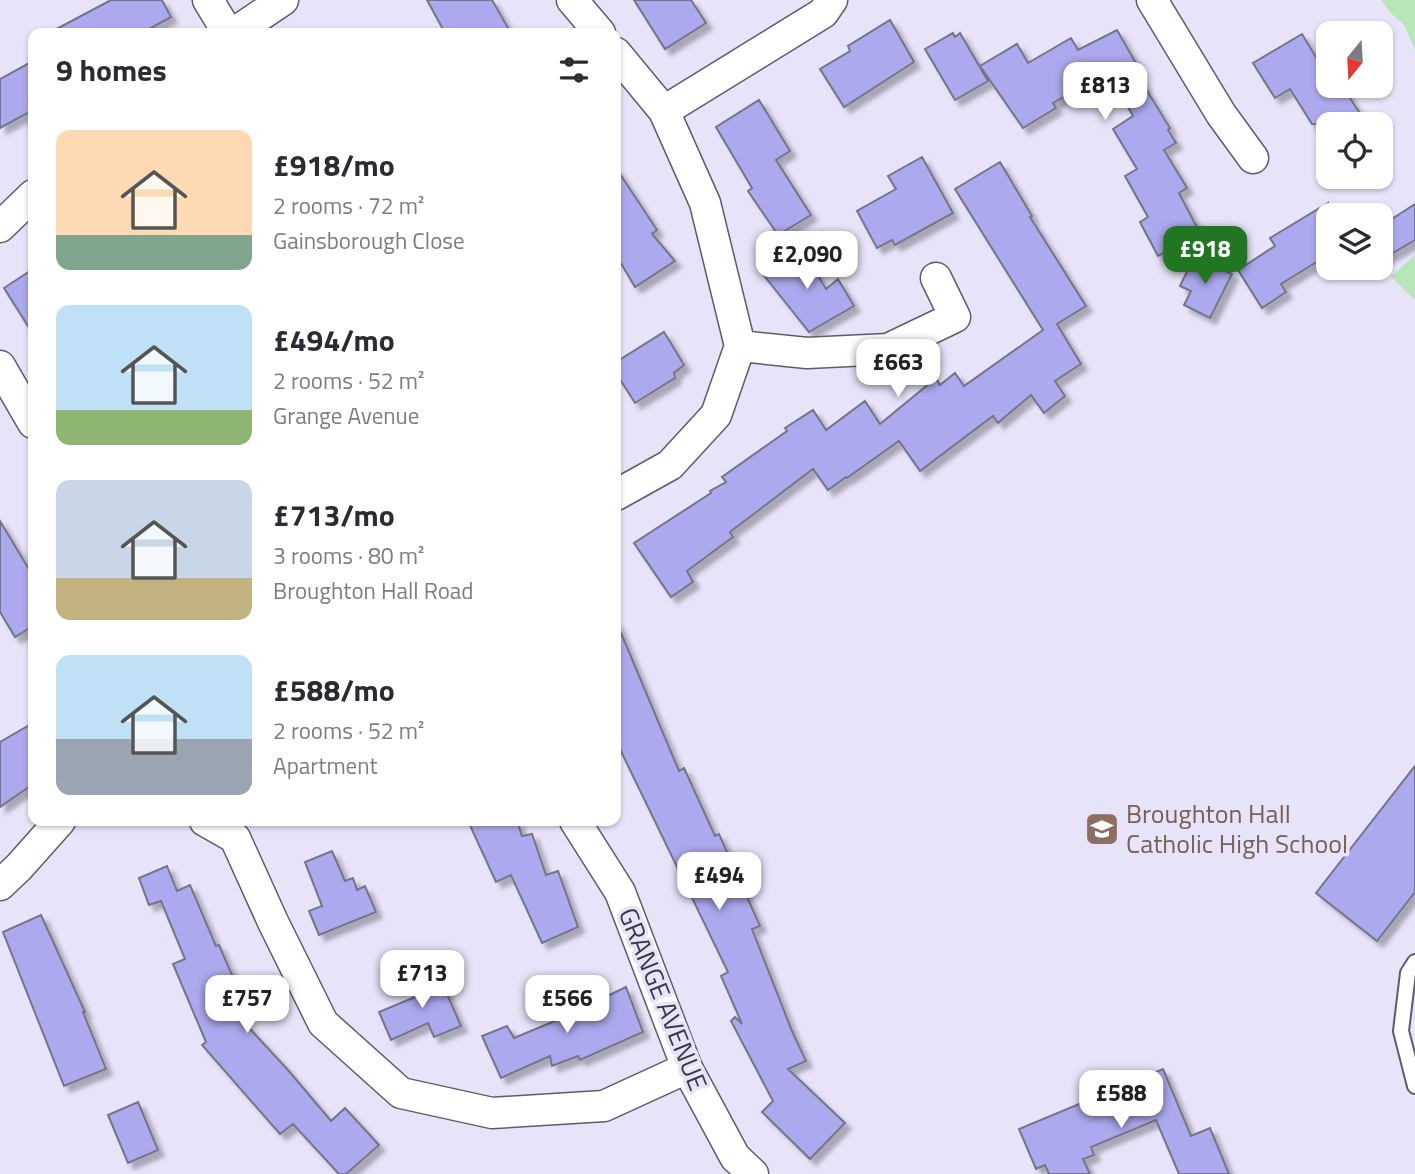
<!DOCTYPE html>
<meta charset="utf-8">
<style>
:root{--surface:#fff;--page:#f7f7f7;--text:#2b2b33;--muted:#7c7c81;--accent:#217622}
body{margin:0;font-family:"Titillium Web",sans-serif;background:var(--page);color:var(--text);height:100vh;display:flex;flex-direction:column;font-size:26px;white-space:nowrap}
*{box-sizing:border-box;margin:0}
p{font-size:23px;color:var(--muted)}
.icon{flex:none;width:38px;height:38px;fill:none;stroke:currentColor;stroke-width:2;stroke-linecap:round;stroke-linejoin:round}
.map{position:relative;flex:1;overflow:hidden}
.panel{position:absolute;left:28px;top:28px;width:593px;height:798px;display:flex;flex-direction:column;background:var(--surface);border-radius:14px;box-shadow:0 2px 5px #0004}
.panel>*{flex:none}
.needle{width:46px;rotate:198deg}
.controls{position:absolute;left:1316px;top:21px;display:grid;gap:14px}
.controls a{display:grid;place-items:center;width:77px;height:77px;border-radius:14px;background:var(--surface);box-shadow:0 2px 5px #0004;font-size:35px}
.price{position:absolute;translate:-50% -60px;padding:0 16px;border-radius:14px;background:#fff;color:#222;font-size:23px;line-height:46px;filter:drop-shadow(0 2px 4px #0008)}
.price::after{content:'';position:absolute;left:50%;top:42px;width:21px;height:16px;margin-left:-10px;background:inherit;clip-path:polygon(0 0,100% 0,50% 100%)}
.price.current{background:var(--accent);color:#fff}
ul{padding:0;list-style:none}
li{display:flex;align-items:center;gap:21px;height:175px;padding:0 28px}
li span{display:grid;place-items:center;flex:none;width:196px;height:140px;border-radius:14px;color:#555}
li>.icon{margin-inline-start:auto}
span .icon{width:84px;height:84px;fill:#fffc;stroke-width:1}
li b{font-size:30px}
h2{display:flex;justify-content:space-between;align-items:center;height:84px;padding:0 28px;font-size:30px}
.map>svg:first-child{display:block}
.green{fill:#b7e6b9}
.building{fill:#aca9ee;stroke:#747488;stroke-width:2;filter:url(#shadow)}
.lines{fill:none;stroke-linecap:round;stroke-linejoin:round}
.service-casing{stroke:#5d5b6d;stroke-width:18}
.minor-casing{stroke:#5d5b6d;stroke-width:33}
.service{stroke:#fff;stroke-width:14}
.minor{stroke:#fff;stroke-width:30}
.labels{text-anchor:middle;stroke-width:7;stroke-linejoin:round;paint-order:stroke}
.education-label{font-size:26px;fill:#785e54;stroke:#e7e4fa;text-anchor:start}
.street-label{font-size:26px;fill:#393841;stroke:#e7e4fa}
</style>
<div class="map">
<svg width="1415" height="1174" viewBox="0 0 1415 1174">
<defs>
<filter id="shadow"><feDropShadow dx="6" dy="6" stdDeviation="2" flood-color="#0004"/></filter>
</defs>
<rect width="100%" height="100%" fill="#e7e4fa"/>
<path class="green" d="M1381 0H1415V50L1405 26 1391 13Z
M1415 255V300L1391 277Z"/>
<path class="building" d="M111 0H162L171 17 142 33H49Z
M427 0H492L511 33H445Z
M634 0H691L706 23 665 49Z
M890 20 914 62 844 107 820 69 850 51 848 46Z
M1117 30 1137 65 1133 68 1170 128 1168 130 1176 143 1164 150 1187 188 1179 193 1200 233 1158 256 1140 222 1148 217 1125 176 1137 169 1113 129 1133 116 1108 72 1053 103 1056 108 1023 128 980 66 1017 44 1028 63 1071 38 1078 50Z
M953 33 955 37 960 33 988 81 955 100 925 49Z
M1302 34 1328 77V86H1342L1367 124H1312L1290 89 1275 98 1253 63Z
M33 61V110L0 128V79Z
M759 100 790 151 776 160 811 215 778 235 748 191 752 188 716 127Z
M922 157 953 213 895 245 892 240 877 248 857 211 896 189 888 176Z
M1000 162 1032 216 1030 217 1086 306 1057 324 1081 364 1055 381 1065 396 1044 413 1031 395 998 423 993 416 920 471 899 441 847 478 846 477 828 490 813 469 730 532 733 537 687 571 693 582 671 597 634 543 711 493 710 491 726 482 722 477 787 431 785 428 813 410 826 430 865 401 880 424 936 378 940 385 955 373 964 386 1043 330 955 189Z
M616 168 657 230 652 234 675 261 635 287 616 255Z
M1328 203V255L1281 284 1286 292 1262 308 1238 270 1275 246 1270 238Z
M1415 204V240L1381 260V226Z
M800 246 826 289 838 279 854 306 809 332 762 273Z
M1194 257 1232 274 1210 318 1184 305 1191 291 1180 286Z
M33 269V334L4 288Z
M664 332 684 365 674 373 675 378 635 403 616 373V362Z
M0 521 33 576V626L15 637 0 612Z
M616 621 679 771 684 768 715 836 719 834 760 926 752 929 792 1031 806 1061 788 1069 845 1123 810 1159 762 1112 773 1101 731 1021 735 1017 742 1024 721 976 728 972 616 741Z
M33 723V784L0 807V742Z
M1415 766V892L1377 941 1316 893Z
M468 821H517L522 836 532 834 546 875 558 871 578 927 542 943 511 875 496 882Z
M332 851 345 881 353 878 357 890 365 886 376 912 319 935 309 911 322 906 305 862Z
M167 866 177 891 190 885 216 946 219 945 248 1012 238 1016 288 1070 331 1121 345 1108 379 1145 346 1174H339L293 1124 280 1134 202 1045 206 1042 173 964 185 959 161 901 149 905 139 878Z
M41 915 85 1012H83L106 1069 64 1086 3 932Z
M437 971 461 1026 434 1037 428 1023 391 1040 379 1012 415 997 409 983Z
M626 987 643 1032 580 1060 578 1056 552 1066 550 1056 501 1078 482 1036 507 1026 514 1038 562 1018Z
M1163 1069 1191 1136 1210 1128 1229 1174H1179L1156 1120 1091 1147 1094 1155 1083 1159 1090 1174H1049L1045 1165 1036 1169 1019 1129Z
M138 1102 158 1150 128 1163 108 1115Z"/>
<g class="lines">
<g class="service-casing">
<path id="service" d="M1415 962 1408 973 1401 1031 1415 1086"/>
</g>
<g class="minor-casing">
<path id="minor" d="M208 0 228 33
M572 0 600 33
M1152 0 1221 114 1253 158
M234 33 283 0
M616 53 664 111 705 203 740 346 716 415 670 465 616 495
M664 111 823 13 832 0
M0 227 33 195
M740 346 807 353 888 349 955 317 936 278
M0 366 33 423
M205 821 235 838 273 922 323 1023 401 1093 492 1113 604 1106 687 1068
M575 821 620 892 687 1068 735 1157 753 1174
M0 885 19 867 60 821"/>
</g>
<use href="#service" class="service"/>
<use href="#minor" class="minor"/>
</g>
<defs>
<g id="school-square" transform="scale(1.75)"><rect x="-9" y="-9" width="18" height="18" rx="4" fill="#8d6e63" stroke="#e7e4fa"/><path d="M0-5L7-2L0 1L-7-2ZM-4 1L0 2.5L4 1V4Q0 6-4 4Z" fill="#fff"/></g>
</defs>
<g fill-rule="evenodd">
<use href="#school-square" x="1102" y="829"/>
</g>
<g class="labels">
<g class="education-label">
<text x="1126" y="823">Broughton Hall<tspan x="1126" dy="30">Catholic High School</tspan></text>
</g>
<g class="street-label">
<text transform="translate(663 999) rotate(68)" y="9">GRANGE AVENUE</text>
</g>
</g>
</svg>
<div class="controls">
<a><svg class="needle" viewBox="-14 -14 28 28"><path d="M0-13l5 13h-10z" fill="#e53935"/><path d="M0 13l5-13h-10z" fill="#7c7c81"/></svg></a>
<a><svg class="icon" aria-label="locate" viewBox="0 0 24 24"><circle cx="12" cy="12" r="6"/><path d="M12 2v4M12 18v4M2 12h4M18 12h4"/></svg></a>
<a><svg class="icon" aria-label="layers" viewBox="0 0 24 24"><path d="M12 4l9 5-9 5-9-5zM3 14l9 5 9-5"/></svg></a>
</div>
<b class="price" style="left:1105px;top:122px">£813</b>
<b class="price current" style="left:1205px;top:286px">£918</b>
<b class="price" style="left:807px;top:291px">£2,090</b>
<b class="price" style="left:898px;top:399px">£663</b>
<b class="price" style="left:719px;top:912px">£494</b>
<b class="price" style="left:422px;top:1010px">£713</b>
<b class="price" style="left:247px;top:1035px">£757</b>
<b class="price" style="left:567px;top:1035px">£566</b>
<b class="price" style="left:1121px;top:1130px">£588</b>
<section class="panel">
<h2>9 homes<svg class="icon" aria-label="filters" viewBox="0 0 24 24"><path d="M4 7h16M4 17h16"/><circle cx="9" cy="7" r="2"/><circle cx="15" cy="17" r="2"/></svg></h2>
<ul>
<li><span style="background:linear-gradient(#ffd9b3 75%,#7fa58c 0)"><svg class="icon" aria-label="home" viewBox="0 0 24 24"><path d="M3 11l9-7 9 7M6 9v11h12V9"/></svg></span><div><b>£918/mo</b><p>2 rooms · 72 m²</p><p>Gainsborough Close</p></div></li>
<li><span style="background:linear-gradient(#bfe0f5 75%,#8fb573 0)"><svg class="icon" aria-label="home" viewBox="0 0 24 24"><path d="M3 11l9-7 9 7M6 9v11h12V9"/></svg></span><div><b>£494/mo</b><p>2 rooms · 52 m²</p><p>Grange Avenue</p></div></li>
<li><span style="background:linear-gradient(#c9d6e8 70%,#c2b280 0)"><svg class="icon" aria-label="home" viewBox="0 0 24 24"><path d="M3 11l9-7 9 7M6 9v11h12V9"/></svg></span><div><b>£713/mo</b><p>3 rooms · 80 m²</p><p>Broughton Hall Road</p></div></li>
<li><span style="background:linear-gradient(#bfe0f5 60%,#9aa5b1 0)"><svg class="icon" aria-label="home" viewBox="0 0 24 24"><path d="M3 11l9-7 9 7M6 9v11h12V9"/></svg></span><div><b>£588/mo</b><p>2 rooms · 52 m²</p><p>Apartment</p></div></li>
</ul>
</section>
</div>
